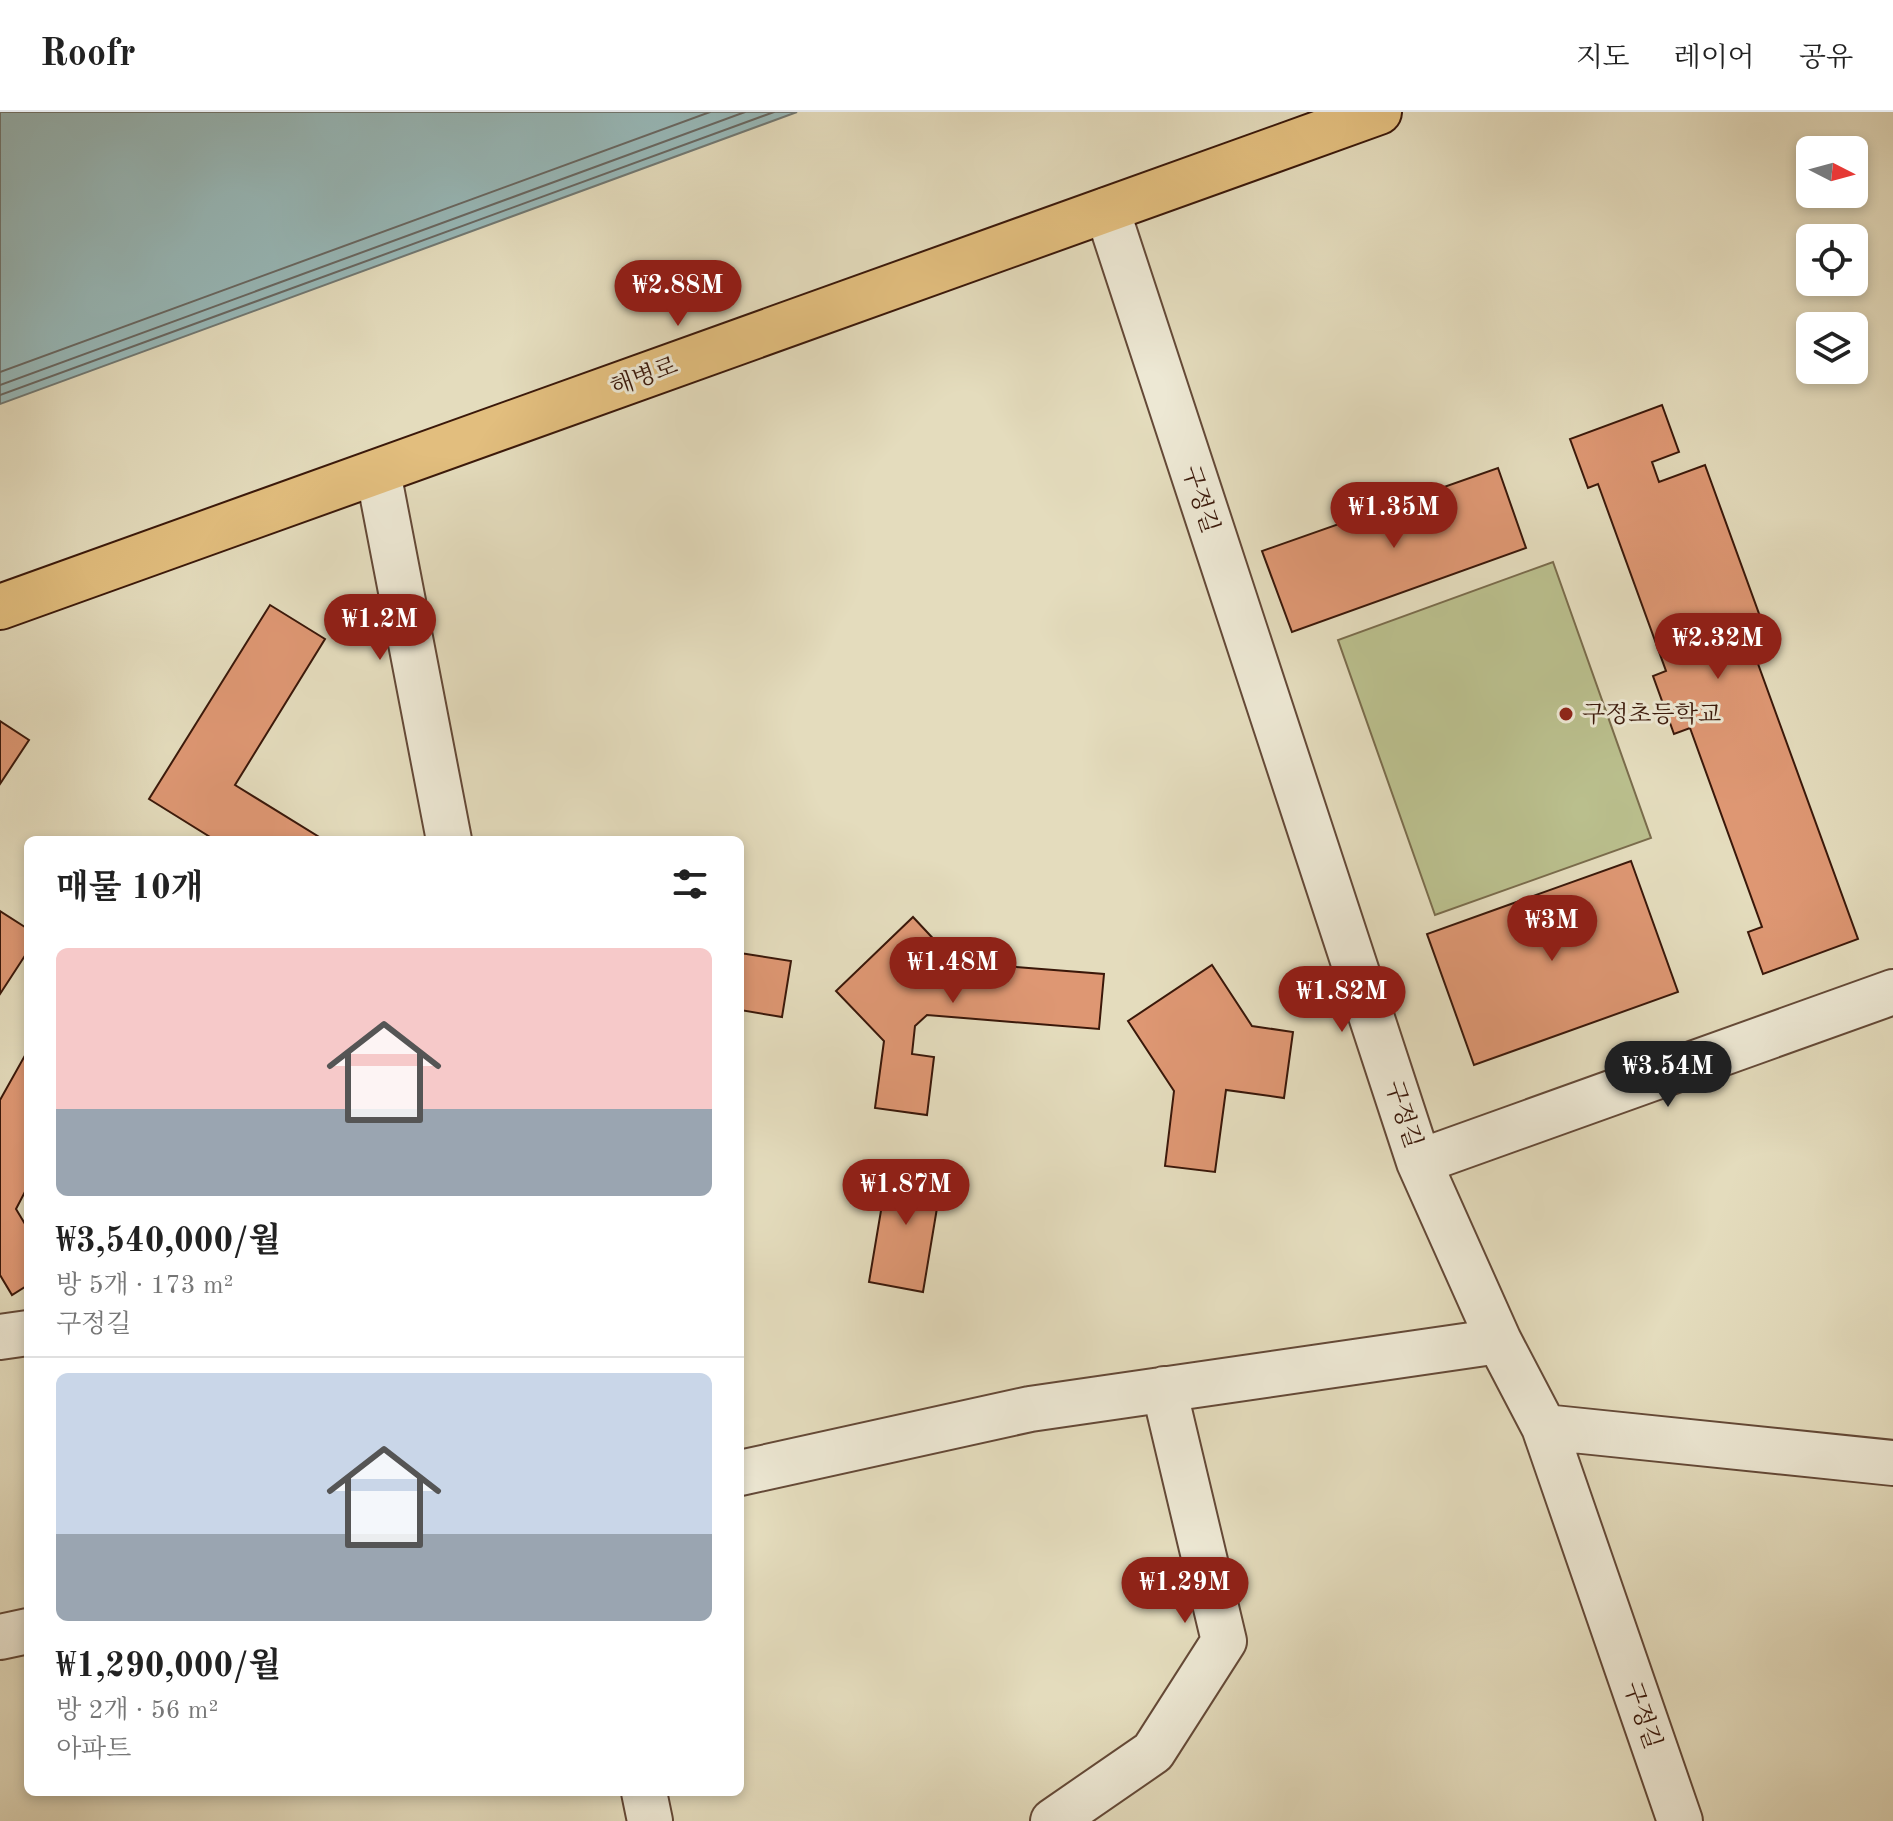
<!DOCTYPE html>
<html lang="ko">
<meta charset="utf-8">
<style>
:root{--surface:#fff;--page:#f6f6f6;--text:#222;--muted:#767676;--line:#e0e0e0;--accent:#8f2418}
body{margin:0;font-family:"Old Standard TT","Noto Serif KR",serif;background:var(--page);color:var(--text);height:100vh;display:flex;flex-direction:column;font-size:30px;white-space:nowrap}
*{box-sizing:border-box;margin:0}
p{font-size:26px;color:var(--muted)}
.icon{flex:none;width:44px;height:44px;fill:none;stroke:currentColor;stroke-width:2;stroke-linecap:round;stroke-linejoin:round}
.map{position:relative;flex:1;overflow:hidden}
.side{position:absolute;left:24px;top:724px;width:720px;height:960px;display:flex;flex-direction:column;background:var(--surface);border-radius:12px;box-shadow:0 4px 12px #0003}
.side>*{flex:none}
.needle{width:52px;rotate:96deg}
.controls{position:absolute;left:1796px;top:24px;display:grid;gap:16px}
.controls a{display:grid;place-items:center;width:72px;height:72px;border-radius:12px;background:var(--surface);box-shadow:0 4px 12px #0003;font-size:40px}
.price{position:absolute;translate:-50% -68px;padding:0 18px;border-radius:28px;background:var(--accent);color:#fff;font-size:26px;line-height:52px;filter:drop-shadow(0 2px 4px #0008)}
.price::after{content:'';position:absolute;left:50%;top:48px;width:24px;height:18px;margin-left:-12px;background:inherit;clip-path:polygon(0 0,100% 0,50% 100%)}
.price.on{background:#222;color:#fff}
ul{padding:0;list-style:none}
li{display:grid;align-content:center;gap:16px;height:424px;padding:0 32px}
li+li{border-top:2px solid var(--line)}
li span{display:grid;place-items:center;height:248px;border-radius:12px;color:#555}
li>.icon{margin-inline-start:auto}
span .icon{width:144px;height:144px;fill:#fffc;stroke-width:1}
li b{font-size:34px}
h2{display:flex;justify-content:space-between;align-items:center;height:96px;padding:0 32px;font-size:34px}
header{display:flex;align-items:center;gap:48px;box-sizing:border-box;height:112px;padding:0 40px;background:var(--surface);border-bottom:2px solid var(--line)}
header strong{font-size:38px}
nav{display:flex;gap:44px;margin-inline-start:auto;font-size:28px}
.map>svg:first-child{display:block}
.green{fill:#babf8d;stroke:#7a6c4c;stroke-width:2}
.water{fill:#98b9b9;stroke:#727973;stroke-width:2}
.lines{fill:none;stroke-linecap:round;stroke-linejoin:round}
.shore{stroke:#696862;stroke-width:2}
.building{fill:#de9773;stroke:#3a180a;stroke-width:2}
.minor-casing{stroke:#644937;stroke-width:48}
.major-casing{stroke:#3a180a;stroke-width:48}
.minor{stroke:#ede8d4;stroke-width:44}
.major{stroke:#e2be7e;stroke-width:44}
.poi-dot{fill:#8f2418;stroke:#ede8d4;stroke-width:3}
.labels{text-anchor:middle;stroke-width:6;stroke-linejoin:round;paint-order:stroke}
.street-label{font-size:24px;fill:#3a180a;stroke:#ede8d4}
.poi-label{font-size:24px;fill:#3a180a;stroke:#ede8d4;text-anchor:start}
</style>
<header>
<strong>Roofr</strong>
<nav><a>지도</a><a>레이어</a><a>공유</a></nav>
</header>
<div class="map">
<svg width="1893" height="1709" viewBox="0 0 1893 1709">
<rect width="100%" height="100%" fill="#e4dcbd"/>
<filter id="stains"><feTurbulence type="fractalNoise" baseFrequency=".0025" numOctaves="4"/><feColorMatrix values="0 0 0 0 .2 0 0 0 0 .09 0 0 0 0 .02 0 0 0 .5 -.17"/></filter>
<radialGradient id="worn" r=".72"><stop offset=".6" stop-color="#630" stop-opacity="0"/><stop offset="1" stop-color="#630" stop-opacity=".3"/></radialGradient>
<path class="green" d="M1553 450 1651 726 1435 803 1338 528Z"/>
<path class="water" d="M0 0H797L0 292Z"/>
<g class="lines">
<path class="shore" d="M0 260 710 0
M0 273 745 0
M0 283 774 0"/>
</g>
<path class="building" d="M1662 293 1679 340 1652 350 1659 370 1705 353 1762 510 1745 516 1858 827 1763 862 1748 820 1762 815 1690 616 1674 622 1653 564 1666 559 1598 372 1588 376 1570 327Z
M1498 356 1526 436 1292 520 1262 439Z
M270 493 325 527 235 673 324 728H215L149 687Z
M0 609 29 628 0 672Z
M1631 749 1678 880 1474 953 1427 822Z
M0 799 28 817V839L0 882Z
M913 805 955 850 1104 862 1099 917 927 903 915 914 912 942 934 945 927 1003 875 996 884 929 836 879Z
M740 841 791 849 782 905 740 898Z
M1212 853 1252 914 1293 920 1284 986 1226 978 1215 1060 1165 1054 1174 979 1128 909Z
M28 938V1074L16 1097 28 1117V1173L12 1183 0 1163V988Z
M889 1051 943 1060 923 1180 869 1170Z"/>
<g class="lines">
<g class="minor-casing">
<path id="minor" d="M1107 98 1419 1050 1499 1229 1544 1315 1680 1709
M378 360 449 728
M1419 1050 1893 880
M0 1225 28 1221
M1544 1315 1893 1351
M740 1361 1030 1297 1499 1229
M0 1525 28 1519
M644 1680 650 1709
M1053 1709 1153 1640 1224 1529 1164 1277"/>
</g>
<g class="major-casing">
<path id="major" d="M0 495 1379 0"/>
</g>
<use href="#minor" class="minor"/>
<use href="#major" class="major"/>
</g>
<circle class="poi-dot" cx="1566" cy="602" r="8"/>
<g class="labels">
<g class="street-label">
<text transform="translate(644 264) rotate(-20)" y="8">해병로</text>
<text transform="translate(1201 387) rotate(72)" y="8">구정길</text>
<text transform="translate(1404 1002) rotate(72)" y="8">구정길</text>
<text transform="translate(1643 1603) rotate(71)" y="8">구정길</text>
</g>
<g class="poi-label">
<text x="1582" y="610">구정초등학교</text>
</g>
</g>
<rect width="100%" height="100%" filter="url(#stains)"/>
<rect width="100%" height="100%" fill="url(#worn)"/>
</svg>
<div class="controls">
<a><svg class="needle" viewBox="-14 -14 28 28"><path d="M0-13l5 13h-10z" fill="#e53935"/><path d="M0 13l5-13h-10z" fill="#767676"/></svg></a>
<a><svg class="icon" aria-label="locate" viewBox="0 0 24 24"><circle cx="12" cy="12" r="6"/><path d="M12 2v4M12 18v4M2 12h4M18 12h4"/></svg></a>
<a><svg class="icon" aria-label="layers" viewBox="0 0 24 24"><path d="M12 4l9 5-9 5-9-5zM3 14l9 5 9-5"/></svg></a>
</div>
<b class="price" style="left:678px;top:216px">₩2.88M</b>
<b class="price" style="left:1394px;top:438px">₩1.35M</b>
<b class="price" style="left:380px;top:550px">₩1.2M</b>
<b class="price" style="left:1718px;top:569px">₩2.32M</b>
<b class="price" style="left:1552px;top:851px">₩3M</b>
<b class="price" style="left:953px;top:893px">₩1.48M</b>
<b class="price" style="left:1342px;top:922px">₩1.82M</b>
<b class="price on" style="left:1668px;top:997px">₩3.54M</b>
<b class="price" style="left:906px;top:1115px">₩1.87M</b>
<b class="price" style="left:1185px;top:1513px">₩1.29M</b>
<section class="side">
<h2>매물 10개<svg class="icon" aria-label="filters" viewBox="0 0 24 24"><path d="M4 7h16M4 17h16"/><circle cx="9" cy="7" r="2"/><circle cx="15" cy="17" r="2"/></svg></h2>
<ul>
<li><span style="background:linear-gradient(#f6c9c9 65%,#9aa5b1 0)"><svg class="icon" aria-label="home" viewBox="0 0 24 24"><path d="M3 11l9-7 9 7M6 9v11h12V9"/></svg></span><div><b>₩3,540,000/월</b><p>방 5개 · 173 m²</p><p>구정길</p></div></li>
<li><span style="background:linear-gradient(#c9d6e8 65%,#9aa5b1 0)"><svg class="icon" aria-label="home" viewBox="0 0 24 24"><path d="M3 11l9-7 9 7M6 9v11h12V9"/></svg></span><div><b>₩1,290,000/월</b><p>방 2개 · 56 m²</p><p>아파트</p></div></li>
</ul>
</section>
</div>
